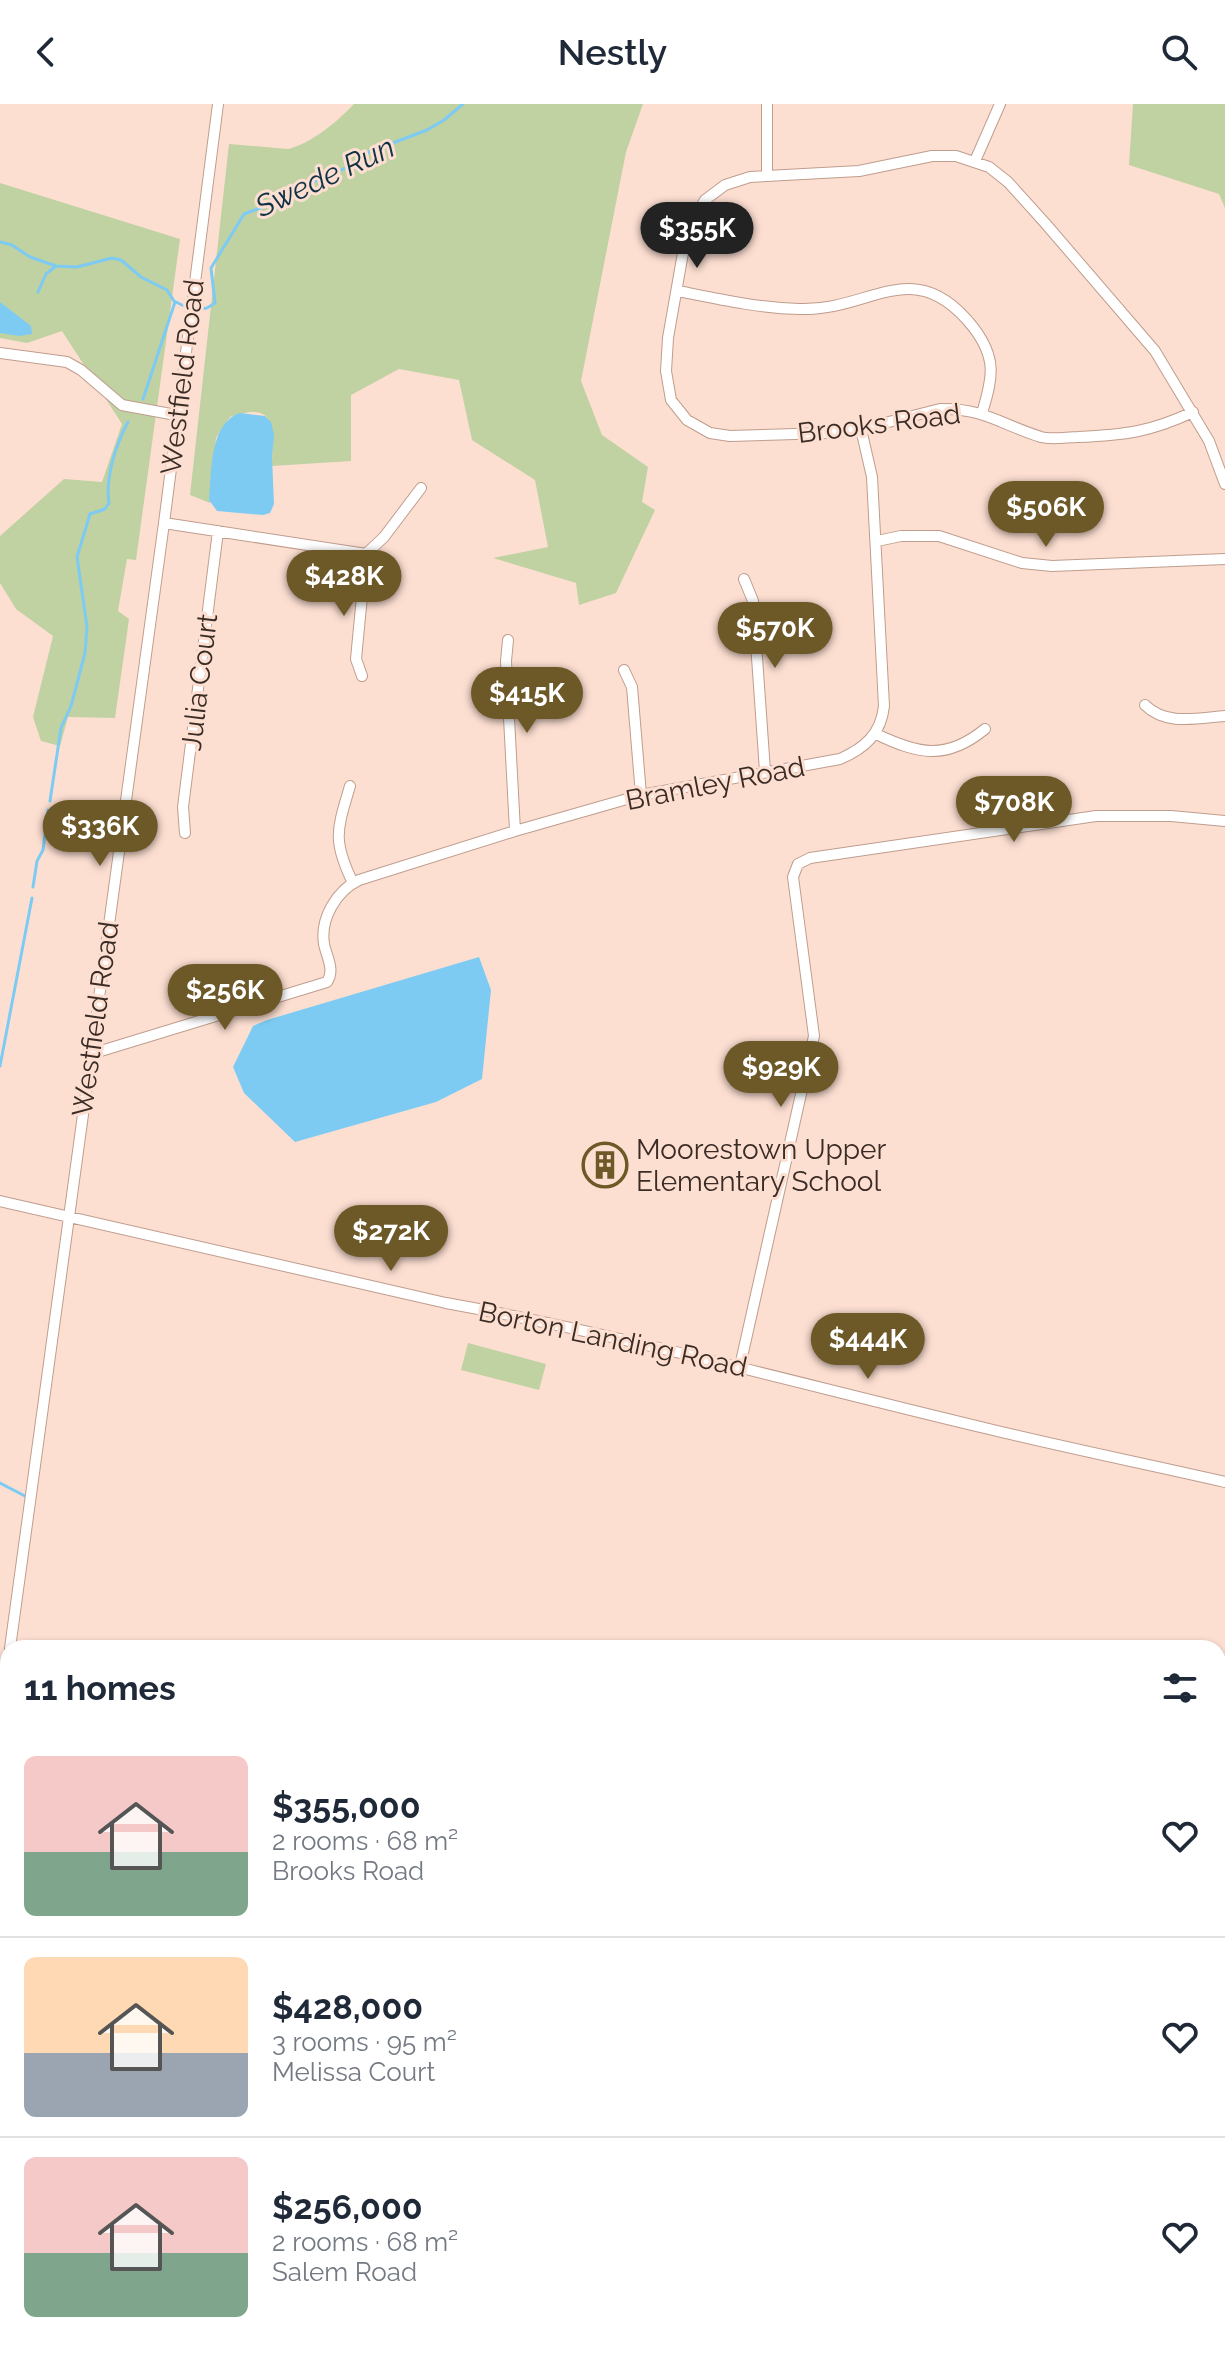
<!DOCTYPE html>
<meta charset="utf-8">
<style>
:root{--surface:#fff;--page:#f6f6f7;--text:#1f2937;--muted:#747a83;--line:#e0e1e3;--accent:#6d5827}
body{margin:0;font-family:Raleway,sans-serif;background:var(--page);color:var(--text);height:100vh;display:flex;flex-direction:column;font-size:30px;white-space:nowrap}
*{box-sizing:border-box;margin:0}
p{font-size:26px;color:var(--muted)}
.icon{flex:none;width:44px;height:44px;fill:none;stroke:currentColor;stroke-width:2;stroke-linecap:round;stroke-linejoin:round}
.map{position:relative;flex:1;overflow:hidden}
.sheet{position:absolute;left:0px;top:1536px;width:1226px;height:714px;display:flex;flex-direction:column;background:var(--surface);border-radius:24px 24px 0 0;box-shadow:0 2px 6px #0004}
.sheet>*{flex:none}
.price{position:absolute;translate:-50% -68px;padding:0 18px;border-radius:28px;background:var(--accent);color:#fff;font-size:26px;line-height:52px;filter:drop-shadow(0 2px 4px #0008)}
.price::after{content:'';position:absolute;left:50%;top:48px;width:24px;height:18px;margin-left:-12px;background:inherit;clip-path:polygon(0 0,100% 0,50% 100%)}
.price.selected{background:#222;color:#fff}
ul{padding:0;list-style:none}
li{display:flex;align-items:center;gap:24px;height:200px;padding:0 24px}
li+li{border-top:2px solid var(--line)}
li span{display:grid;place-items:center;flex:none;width:224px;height:160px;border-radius:12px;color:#555}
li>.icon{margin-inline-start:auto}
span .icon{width:96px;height:96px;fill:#fffc;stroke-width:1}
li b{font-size:34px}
h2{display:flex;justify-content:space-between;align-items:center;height:96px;padding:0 24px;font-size:34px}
header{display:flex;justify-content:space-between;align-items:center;height:104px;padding:0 24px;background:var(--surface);font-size:36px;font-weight:600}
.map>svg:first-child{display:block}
.green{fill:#c0d1a2}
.water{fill:#7dcbf3}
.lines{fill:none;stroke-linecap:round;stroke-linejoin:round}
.stream{stroke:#7dcbf3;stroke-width:3}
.minor-casing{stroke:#bf9d8d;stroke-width:12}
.major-casing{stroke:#bf9d8d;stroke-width:14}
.minor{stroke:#fff;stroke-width:10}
.major{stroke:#fff;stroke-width:12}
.labels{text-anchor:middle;stroke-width:6;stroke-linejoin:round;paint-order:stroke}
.street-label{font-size:28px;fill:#3a2c25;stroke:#fddfd2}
.poi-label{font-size:28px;fill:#3a2c25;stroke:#fddfd2;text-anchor:start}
.water-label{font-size:30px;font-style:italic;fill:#0f3344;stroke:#fddfd2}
</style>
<header><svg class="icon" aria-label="back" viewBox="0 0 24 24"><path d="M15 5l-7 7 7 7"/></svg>Nestly<svg class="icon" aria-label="search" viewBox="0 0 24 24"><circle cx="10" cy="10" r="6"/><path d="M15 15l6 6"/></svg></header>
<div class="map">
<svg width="1225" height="2249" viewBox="0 0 1225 2249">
<rect width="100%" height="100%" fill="#fddfd2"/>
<path class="green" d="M354 0H643L626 48 581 277 602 331 648 363 642 398 655 406 616 489 579 501 576 479 493 454 548 443 535 376 472 336 459 276 399 265 351 291V357L272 362C272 328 280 295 230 313L216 334 210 399 190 391 229 40 288 45C312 39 337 18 354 0Z
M1133 0H1225V104L1219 90 1129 61Z
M0 79 180 135 136 456 127 455 118 507 129 515 115 614 68 613 60 642 41 637 33 613 53 532 16 505 0 479V432L64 375 102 378 122 320 62 227 27 239 0 234Z
M468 1239 546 1260 539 1286 461 1266Z"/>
<path class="water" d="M0 198 31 222 32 230 19 232 0 229Z
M240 309 265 312 271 318 274 331 272 353 274 400 270 409 263 411 217 407 209 396C212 369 209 319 240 309Z
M479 853 491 886 482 975 436 998 295 1038 244 989 233 963 253 922 267 916Z"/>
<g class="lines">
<path class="stream" d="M0 138 12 141 30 153 56 162 77 163 112 154 121 156 141 173 167 186 174 197 184 202
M38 188 46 170 56 162
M199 205 207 204 215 199 211 164 244 110 274 99 284 91 348 63 369 48 427 26 444 16 463 0
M143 295 175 198
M50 697 61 624 71 602 85 549 87 523 77 453 90 410 105 405 109 399C105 374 116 340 128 318
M33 783 37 757 43 746 48 706
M0 962 32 794
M0 1379 25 1392"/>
<g class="minor-casing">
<path id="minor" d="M767 0V71
M975 57 1000 0
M678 187C718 195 758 204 799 205 870 208 914 148 973 223 997 254 993 273 982 309
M0 249 67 258 81 266 122 301 176 311
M1193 308C1150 328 1125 331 1078 333 1067 333 1052 336 1041 333 1002 321 984 304 940 305L861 325 830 329 730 332 710 329 687 316 671 296 666 267 668 234 687 126 705 96 725 81 750 73 859 67 932 52H956L989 63 1008 78 1045 119 1155 247 1209 337 1225 380
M164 419 366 450 384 433 421 384
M877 437 901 432H939L1022 459 1052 462 1225 455
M744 475 753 497 765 667
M508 536 506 557 515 727
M624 566 632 583 641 691
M362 572 356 555 366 450
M1145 601C1166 622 1197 614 1225 612
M876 630C918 650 946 657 985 625
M350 682C337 726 332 736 353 779
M185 729 183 703 218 427
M91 950 327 878C335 866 327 854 324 840 320 815 336 787 359 776L515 727 641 691 840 655C865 644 881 630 884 602L872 373 861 325
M0 1097 446 1199C629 1232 808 1282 989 1325 1067 1344 1146 1360 1225 1378
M740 1262 814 932 793 773 798 760 810 754 1096 712H1171L1225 717
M10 1544 164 419 218 0
M0 1617 8 1557
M1218 2181 1225 2179
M0 2245 15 2249
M1162 2249 1166 2242"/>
</g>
<g class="major-casing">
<path id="major" d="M1218 1966 1225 1953
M1064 2249 1068 2242"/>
</g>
<use href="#minor" class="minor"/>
<use href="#major" class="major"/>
</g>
<defs>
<g id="building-ring" transform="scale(2.3)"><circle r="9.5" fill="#fddfd2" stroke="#6d5827" stroke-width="1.5"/><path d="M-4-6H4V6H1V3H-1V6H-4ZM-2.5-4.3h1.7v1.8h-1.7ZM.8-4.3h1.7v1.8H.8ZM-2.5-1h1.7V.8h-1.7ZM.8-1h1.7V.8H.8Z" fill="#6d5827"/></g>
</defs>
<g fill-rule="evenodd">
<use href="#building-ring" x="605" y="1061"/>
</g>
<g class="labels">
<g class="street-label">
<text transform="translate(182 273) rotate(-83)" y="10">Westfield Road</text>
<text transform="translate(879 319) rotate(-7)" y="10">Brooks Road</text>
<text transform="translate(199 578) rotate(-83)" y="10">Julia Court</text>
<text transform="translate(715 679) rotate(-11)" y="10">Bramley Road</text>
<text transform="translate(95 915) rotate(-82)" y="10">Westfield Road</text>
<text transform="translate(613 1235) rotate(12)" y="10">Borton Landing Road</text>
</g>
<g class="poi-label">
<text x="636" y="1055">Moorestown Upper<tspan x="636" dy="32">Elementary School</tspan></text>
</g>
<g class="water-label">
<text transform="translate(325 73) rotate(-25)" y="10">Swede Run</text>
</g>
</g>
</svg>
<b class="price selected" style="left:697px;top:166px">$355K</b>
<b class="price" style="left:1046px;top:445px">$506K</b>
<b class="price" style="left:344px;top:514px">$428K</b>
<b class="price" style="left:775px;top:566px">$570K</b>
<b class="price" style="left:527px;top:631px">$415K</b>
<b class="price" style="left:1014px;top:740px">$708K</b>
<b class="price" style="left:100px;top:764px">$336K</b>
<b class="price" style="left:225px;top:928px">$256K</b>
<b class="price" style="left:781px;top:1005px">$929K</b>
<b class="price" style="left:391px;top:1169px">$272K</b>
<b class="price" style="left:868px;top:1277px">$444K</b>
<section class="sheet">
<h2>11 homes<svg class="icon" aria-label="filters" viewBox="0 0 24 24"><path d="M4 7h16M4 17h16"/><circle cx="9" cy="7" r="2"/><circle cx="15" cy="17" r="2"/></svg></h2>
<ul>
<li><span style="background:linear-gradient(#f6c9c9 60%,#7fa58c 0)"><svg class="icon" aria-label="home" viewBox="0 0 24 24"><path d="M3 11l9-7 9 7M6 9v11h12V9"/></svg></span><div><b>$355,000</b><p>2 rooms · 68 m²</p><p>Brooks Road</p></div><svg class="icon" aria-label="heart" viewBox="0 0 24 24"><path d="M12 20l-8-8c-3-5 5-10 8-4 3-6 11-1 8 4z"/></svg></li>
<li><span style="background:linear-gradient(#ffd9b3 60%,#9aa5b1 0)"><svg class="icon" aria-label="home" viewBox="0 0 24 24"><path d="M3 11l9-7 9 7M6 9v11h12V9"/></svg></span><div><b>$428,000</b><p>3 rooms · 95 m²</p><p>Melissa Court</p></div><svg class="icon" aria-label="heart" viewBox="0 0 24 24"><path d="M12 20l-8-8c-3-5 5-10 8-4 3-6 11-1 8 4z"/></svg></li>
<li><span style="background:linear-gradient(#f6c9c9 60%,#7fa58c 0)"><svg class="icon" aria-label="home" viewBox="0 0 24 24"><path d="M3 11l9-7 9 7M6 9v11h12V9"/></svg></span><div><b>$256,000</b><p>2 rooms · 68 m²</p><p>Salem Road</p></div><svg class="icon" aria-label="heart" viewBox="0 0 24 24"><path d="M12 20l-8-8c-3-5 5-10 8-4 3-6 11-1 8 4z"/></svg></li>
</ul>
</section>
</div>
